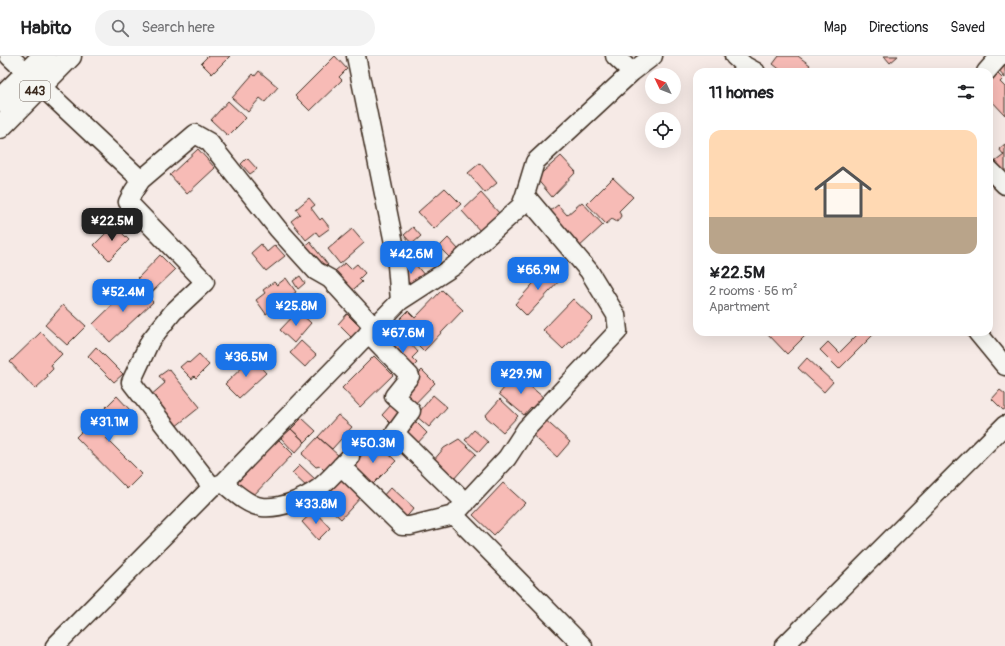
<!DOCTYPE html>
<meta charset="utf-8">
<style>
:root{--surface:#fff;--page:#f2f2f2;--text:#202124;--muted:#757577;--line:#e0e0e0;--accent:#1a73e8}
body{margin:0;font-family:Pangolin,sans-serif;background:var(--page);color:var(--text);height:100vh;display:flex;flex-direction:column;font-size:15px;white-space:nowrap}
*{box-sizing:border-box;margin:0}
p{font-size:13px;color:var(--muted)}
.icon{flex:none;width:22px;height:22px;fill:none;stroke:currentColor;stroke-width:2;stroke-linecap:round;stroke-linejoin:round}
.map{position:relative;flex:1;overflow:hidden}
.panel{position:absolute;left:693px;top:12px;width:300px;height:268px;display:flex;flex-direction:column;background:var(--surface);border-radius:12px;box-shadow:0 4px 16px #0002}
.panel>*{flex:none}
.needle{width:26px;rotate:313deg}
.controls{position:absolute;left:645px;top:12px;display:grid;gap:8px}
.controls a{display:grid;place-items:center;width:36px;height:36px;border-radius:50%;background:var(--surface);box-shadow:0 4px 16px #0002;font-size:20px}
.price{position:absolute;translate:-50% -34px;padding:0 9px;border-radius:8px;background:var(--accent);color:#fff;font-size:13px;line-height:26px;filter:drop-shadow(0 1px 2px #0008)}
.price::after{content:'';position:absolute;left:50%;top:24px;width:12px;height:9px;margin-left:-6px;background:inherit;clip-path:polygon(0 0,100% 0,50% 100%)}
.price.current{background:#222;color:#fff}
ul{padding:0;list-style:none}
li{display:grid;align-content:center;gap:8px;height:212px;padding:0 16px}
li+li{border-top:1px solid var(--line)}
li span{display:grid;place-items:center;height:124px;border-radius:12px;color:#555}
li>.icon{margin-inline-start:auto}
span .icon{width:72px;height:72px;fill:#fffc;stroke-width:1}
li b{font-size:17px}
h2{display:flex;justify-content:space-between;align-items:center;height:48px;padding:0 16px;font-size:17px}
header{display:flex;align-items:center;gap:24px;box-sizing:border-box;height:56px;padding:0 20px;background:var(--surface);border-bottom:1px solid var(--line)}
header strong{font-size:19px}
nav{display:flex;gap:22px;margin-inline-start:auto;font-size:14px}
.search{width:280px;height:36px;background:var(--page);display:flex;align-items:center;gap:10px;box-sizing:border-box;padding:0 14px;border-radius:22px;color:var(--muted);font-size:15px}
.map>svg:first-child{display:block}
.building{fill:#f7bbb6;stroke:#3b2a1e}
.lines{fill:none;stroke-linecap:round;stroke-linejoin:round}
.minor-casing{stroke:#3b2a1e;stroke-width:21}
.highway-casing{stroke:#3b2a1e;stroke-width:25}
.minor{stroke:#f6f6f2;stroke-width:18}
.highway{stroke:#f6f6f2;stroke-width:22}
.labels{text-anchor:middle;stroke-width:3;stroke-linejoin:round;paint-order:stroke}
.shield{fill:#f6f6f2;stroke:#73675e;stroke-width:1}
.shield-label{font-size:12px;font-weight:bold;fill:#3b2a1e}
</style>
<header>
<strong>Habito</strong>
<div class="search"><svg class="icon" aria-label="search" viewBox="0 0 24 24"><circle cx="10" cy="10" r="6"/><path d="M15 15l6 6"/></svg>Search here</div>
<nav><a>Map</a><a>Directions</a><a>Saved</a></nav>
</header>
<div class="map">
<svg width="1005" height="590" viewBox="0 0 1005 590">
<rect width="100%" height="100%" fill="#f6eae6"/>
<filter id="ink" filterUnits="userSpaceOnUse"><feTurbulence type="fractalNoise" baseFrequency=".025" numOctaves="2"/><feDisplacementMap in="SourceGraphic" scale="8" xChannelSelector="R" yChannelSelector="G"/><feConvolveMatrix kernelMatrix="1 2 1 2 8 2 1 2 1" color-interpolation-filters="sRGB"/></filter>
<g filter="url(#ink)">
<path class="building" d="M208 0H230L212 18 201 7Z
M335 0 347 13 339 21 342 24 310 55 295 40Z
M779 0H798L810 9 805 16H783L773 8Z
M884 0H898L890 7Z
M1005 5V22L997 13Z
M993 13 1003 23 1000 26 1005 31V59L989 42V29L991 27 989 25V17Z
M259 15 278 31 265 46 260 42 248 56 232 42 253 18 255 20Z
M228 45 246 62 228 80 211 64Z
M1005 88V122L992 108 1004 99 999 93Z
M198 93 215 112 187 138 170 119Z
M561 100 576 116 552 141 536 122Z
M247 102 257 113 250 118 241 108Z
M480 107 497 127 485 137 468 117Z
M613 122 633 141 619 155 621 160 617 166 612 163 606 168 587 148Z
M445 132 461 148 434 173 418 156Z
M481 137 500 158 481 176 462 155Z
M309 142 315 149 311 152 320 164 322 162 330 172 319 180 316 176 306 184 291 165 300 158 296 153Z
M582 146 603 169 577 193 556 170 560 166 550 155 558 149 567 159Z
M114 169 129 184 109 204 94 189Z
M413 171 421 180 412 188 404 179Z
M352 173 364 187 340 208 328 193Z
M448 182 459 194 450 202 439 191Z
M310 186 328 209 320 215 302 193Z
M261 188 267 196 275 189 285 200 266 215 251 197Z
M160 199 175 214 152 236 138 222Z
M411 203 425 220 405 237 402 211Z
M345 207 351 213 357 208 365 217 359 223 362 226 348 238 331 218Z
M548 211 561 223 527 260 515 248Z
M300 220 305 227 298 233 293 225Z
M286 222 296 236 266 258 256 244 265 237 263 234 274 226 277 229Z
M135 227 153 246 110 286 93 268Z
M442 234 463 254 424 295 396 267 408 255 415 262Z
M573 243 593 262 563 293 543 274Z
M63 249 86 270 67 289 45 269Z
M298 255 311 267 294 287 280 274Z
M347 258 361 272 352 282 338 268Z
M41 276 62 298 51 309 53 313 47 319 48 321 35 333 10 306Z
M766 276H809L787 298Z
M860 276H876L839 313 820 294 828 286 839 297Z
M403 279 418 296 412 302 417 307 407 317 386 295Z
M301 285 316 299 305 311 290 297Z
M96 291 123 318 114 326 88 300Z
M199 298 209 309 196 322 194 320 192 323 180 311 187 305 189 307Z
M374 300 393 319 360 351 342 332Z
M252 302 266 317 239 342 225 328Z
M807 302 833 326 824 336 798 312Z
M169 313 200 351 175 371 150 340 165 327 159 320Z
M422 314 435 327 409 354 396 341Z
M516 318 544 342 534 354 531 351 524 359 499 338Z
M1000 334 1005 338V353L1003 354 992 343Z
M433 339 447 351 429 371 416 360Z
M117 340 130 354 104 380 142 418 127 433 76 381Z
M500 343 518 360 503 376 485 360Z
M391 349 399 356 390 367 382 359Z
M338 359 352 371 332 393 318 381Z
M410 360 427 377 414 391 397 374Z
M542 361 570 386 557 401 529 376Z
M302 362 316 375 305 386 291 373Z
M291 373 305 386 295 397 281 382Z
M474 374 488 386 479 396 465 384Z
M275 380 293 398 250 443 235 429 248 415 244 411Z
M318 381 339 400 325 415 320 410 316 411 302 398Z
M459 383 476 398 453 424 433 405 444 392Z
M375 385 396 405 370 431 350 412Z
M300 409 316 424 308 432 292 417Z
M339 419 362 440 341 463 318 442Z
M503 427 525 447 494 479 473 459Z
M391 431 414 452 404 464 381 442Z
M314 455 330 472 318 484 302 466Z"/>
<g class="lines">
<g class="minor-casing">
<path id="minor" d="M9 0 141 124
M356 0 396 197 400 245
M615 0 632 16
M734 0 745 10 756 16
M986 16 1000 0
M989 113 1005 129
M977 276 1005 310
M368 277 410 320 394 340 411 355 395 377 466 447
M341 410 402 470H410L454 459 507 402 526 373 618 275 616 259 589 215 525 139
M223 427C233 435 248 450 262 451 281 453 304 443 319 432 330 423 340 411 350 401
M212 431 131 326 150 285 173 256 205 226 128 146 133 136 141 124 195 78 209 86 278 173 316 215 330 223 374 271
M454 459 583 590
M55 590 212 431 223 427 400 245 454 210 521 150 525 139 535 106 632 16 653 0
M784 590 1005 369"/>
</g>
<g class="highway-casing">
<path id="highway" d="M0 44 44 0
M0 71 70 0"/>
</g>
<use href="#minor" class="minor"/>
<use href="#highway" class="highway"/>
</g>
</g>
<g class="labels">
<rect class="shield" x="20" y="25" width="30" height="20" rx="3"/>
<g class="shield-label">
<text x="35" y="39">443</text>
</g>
</g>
</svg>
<div class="controls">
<a><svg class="needle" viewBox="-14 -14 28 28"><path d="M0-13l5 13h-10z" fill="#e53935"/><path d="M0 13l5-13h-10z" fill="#757577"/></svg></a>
<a><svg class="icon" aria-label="locate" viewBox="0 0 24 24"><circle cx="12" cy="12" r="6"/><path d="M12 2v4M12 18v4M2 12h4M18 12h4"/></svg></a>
</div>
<b class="price current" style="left:112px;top:186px">¥22.5M</b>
<b class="price" style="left:411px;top:219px">¥42.6M</b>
<b class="price" style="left:538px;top:235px">¥66.9M</b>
<b class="price" style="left:123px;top:257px">¥52.4M</b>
<b class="price" style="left:296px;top:271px">¥25.8M</b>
<b class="price" style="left:403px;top:298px">¥67.6M</b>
<b class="price" style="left:246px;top:322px">¥36.5M</b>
<b class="price" style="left:521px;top:339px">¥29.9M</b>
<b class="price" style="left:109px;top:387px">¥31.1M</b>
<b class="price" style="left:373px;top:408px">¥50.3M</b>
<b class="price" style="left:316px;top:469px">¥33.8M</b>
<section class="panel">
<h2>11 homes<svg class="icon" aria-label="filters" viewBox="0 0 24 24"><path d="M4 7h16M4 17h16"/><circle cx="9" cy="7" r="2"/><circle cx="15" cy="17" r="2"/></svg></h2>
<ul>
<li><span style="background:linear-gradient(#ffd9b3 70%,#b9a48a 0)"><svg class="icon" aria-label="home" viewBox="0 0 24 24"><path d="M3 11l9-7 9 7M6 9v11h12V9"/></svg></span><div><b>¥22.5M</b><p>2 rooms · 56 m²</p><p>Apartment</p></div></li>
</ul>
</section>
</div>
